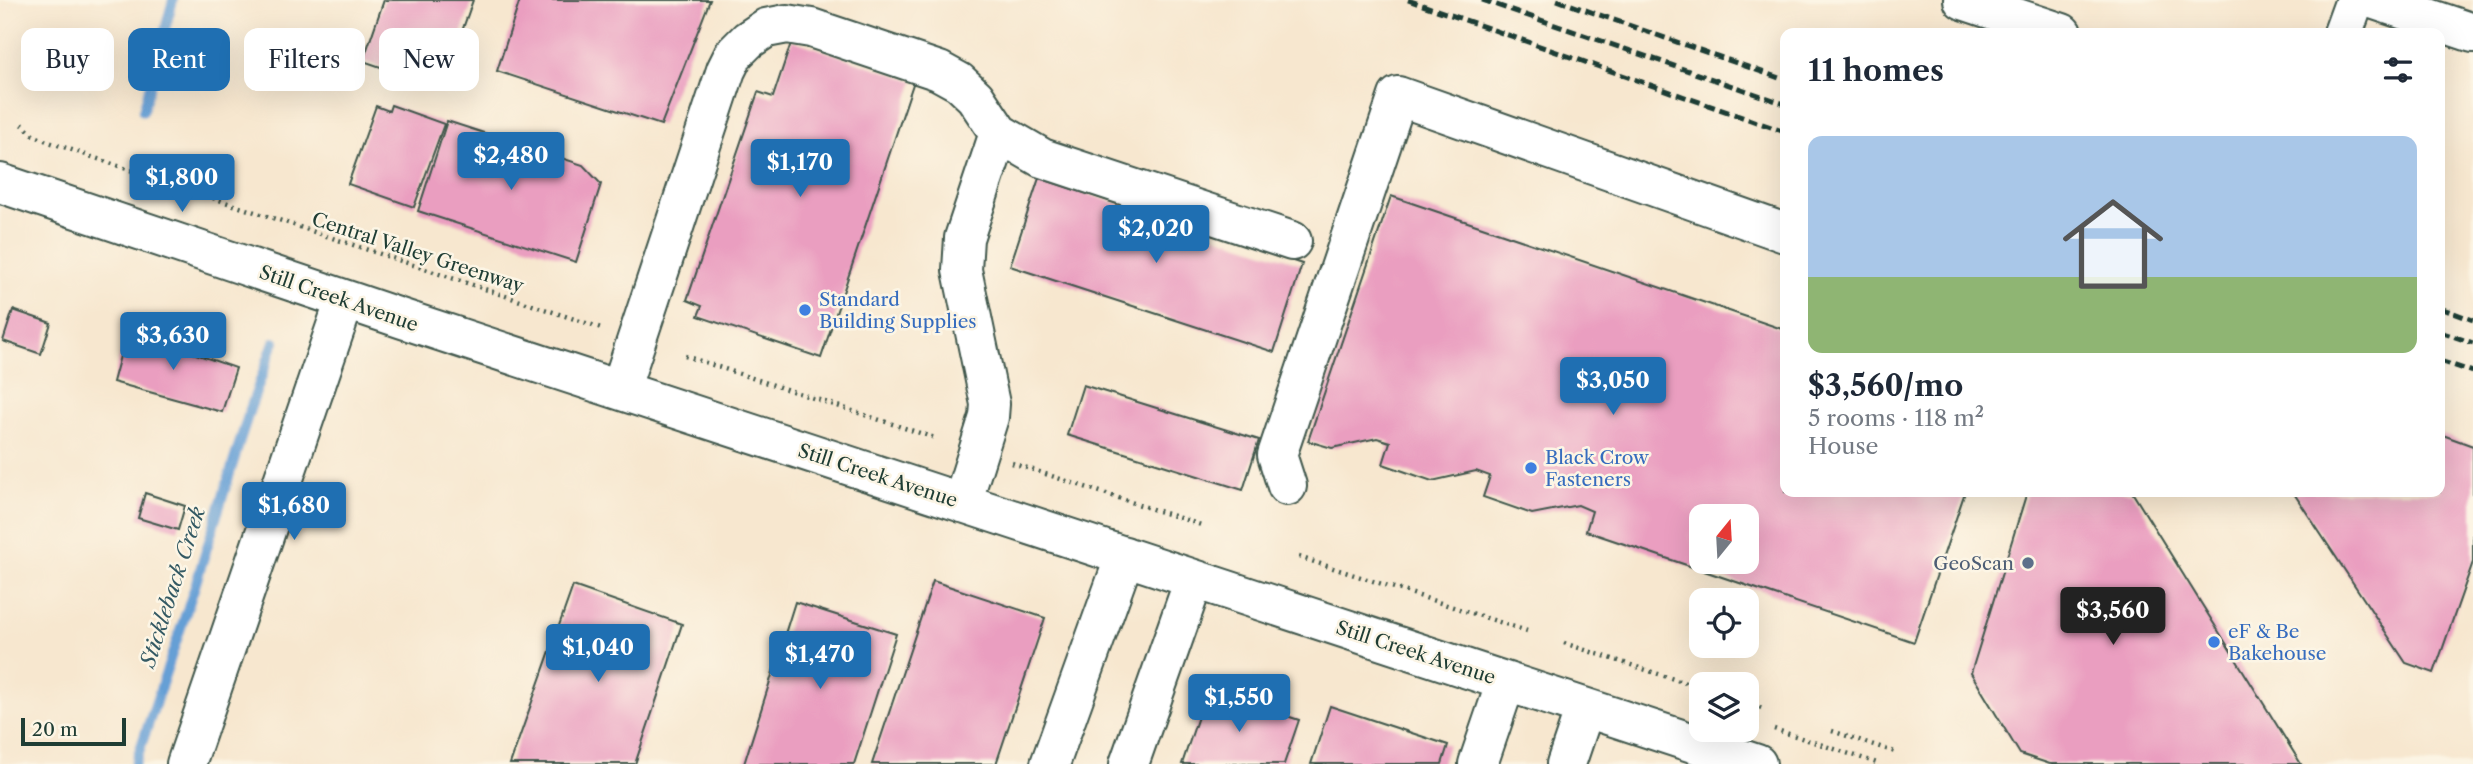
<!DOCTYPE html>
<meta charset="utf-8">
<style>
:root{--surface:#fff;--page:#f2f2f3;--text:#1f2937;--muted:#747a83;--line:#e0e1e3;--accent:#1f6fb2}
body{margin:0;font-family:"Libre Caslon Text",serif;background:var(--page);color:var(--text);height:100vh;display:flex;flex-direction:column;font-size:26px;white-space:nowrap}
*{box-sizing:border-box;margin:0}
p{font-size:23px;color:var(--muted)}
.icon{flex:none;width:38px;height:38px;fill:none;stroke:currentColor;stroke-width:2;stroke-linecap:round;stroke-linejoin:round}
.map{position:relative;flex:1;overflow:hidden}
.details{position:absolute;left:1780px;top:28px;width:665px;height:469px;display:flex;flex-direction:column;background:var(--surface);border-radius:14px;box-shadow:0 7px 28px #0002}
.details>*{flex:none}
.top-card{position:absolute;left:21px;top:28px;width:665px;height:63px;display:flex;gap:14px}
.needle{width:46px;rotate:18deg}
.buttons{position:absolute;left:1689px;top:504px;display:grid;gap:14px}
.buttons a{display:grid;place-items:center;width:70px;height:70px;border-radius:14px;background:var(--surface);box-shadow:0 7px 28px #0002;font-size:35px}
.scale{position:absolute;left:21px;bottom:18px;width:105px;box-sizing:border-box;padding-left:7px;border:4px solid #1f3d34;border-top:0;font-size:19px;line-height:24px;white-space:nowrap;color:#1f3d34;-webkit-text-stroke:5px #fcf5e5;paint-order:stroke}
.price{position:absolute;translate:-50% -60px;padding:0 16px;border-radius:7px;background:var(--accent);color:#fff;font-size:23px;line-height:46px;filter:drop-shadow(0 2px 4px #0008)}
.price::after{content:'';position:absolute;left:50%;top:42px;width:21px;height:16px;margin-left:-10px;background:inherit;clip-path:polygon(0 0,100% 0,50% 100%)}
.price.active{background:#222;color:#fff}
ul{padding:0;list-style:none}
li{display:grid;align-content:center;gap:14px;height:371px;padding:0 28px}
li+li{border-top:2px solid var(--line)}
li span{display:grid;place-items:center;height:217px;border-radius:14px;color:#555}
li>.icon{margin-inline-start:auto}
span .icon{width:126px;height:126px;fill:#fffc;stroke-width:1}
li b{font-size:30px}
h2{display:flex;justify-content:space-between;align-items:center;height:84px;padding:0 28px;font-size:30px}
.tag{padding:0 24px;border-radius:14px;background:var(--surface);box-shadow:0 7px 28px #0002;font-size:24px;line-height:63px}
.tag.active{background:var(--accent);color:#fff}
.map>svg:first-child{display:block}
.lines{fill:none;stroke-linecap:round;stroke-linejoin:round}
.stream{stroke:#659fd5;stroke-width:10}
.building{fill:#ea9ec0;fill-rule:evenodd}
.minor-casing{stroke:#3f564b;stroke-width:42}
.path{stroke:#3f564b;stroke-width:4.5;stroke-dasharray:2 5;stroke-linecap:butt}
.minor{stroke:#fff;stroke-width:38}
.rail{stroke:#1f3d34;stroke-width:5;stroke-dasharray:10 5;stroke-linecap:butt}
.shop-dot{fill:#3f7fe0;stroke:#fcf5e5;stroke-width:2.5}
.service-dot{fill:#5c6f8a;stroke:#fcf5e5;stroke-width:2.5}
.labels{text-anchor:middle;stroke-width:5;stroke-linejoin:round;paint-order:stroke}
.street-label{font-size:19px;fill:#1f3d34;stroke:#fcf5e5}
.shop-label{font-size:19px;fill:#366cbe;stroke:#fcf5e5;text-anchor:start}
.service-label{font-size:19px;fill:#4e5e75;stroke:#fcf5e5;text-anchor:end}
.water-label{font-size:21px;font-style:italic;fill:#345a64;stroke:#fcf5e5}
</style>
<div class="map">
<svg width="2473" height="764" viewBox="0 0 2473 764">
<rect width="100%" height="100%" fill="#fcf5e5"/>
<filter id="ink" filterUnits="userSpaceOnUse"><feTurbulence type="fractalNoise" baseFrequency=".0143" numOctaves="2"/><feDisplacementMap in="SourceGraphic" scale="14" xChannelSelector="R" yChannelSelector="G"/><feConvolveMatrix kernelMatrix="1 2 1 2 8 2 1 2 1" color-interpolation-filters="sRGB"/></filter>
<filter id="wash" filterUnits="userSpaceOnUse"><feTurbulence type="fractalNoise" baseFrequency=".00686" numOctaves="4" result="noise"/><feDisplacementMap in="SourceGraphic" scale="28" xChannelSelector="R" yChannelSelector="G"/><feGaussianBlur stdDeviation="1.57" result="paint"/><feColorMatrix in="noise" values="0 0 0 0 0 0 0 0 0 0 0 0 0 0 0 0 0 1.4 0 .05"/><feComposite in="paint" operator="in"/></filter>
<g filter="url(#wash)">
<rect width="100%" height="100%" fill="#f7e7cf"/>
<g class="lines">
<path class="stream" d="M143 111 173 0
M135 764 194 589 250 409 274 342"/>
</g>
<g id="blocks">
<path class="building" d="M384 0H473L442 88 363 61Z
M520 0H710L661 125 497 71Z
M792 40 914 81 821 358 698 316 702 306 687 300 758 92 773 97Z
M391 105 444 124 414 207 348 184 376 106 389 111Z
M447 121 583 165 601 184 576 262 418 211Z
M1039 178 1302 264 1274 352 1010 266Z
M1391 196 1785 330V492H1965L1914 642 1586 531 1592 511 1578 505 1532 514 1483 497 1490 476 1476 471 1432 481 1383 464 1390 442 1377 438 1332 448 1308 441ZM1701 516H1746V562H1701Z
M13 310 51 323 41 354 3 341Z
M127 330 236 368 222 412 113 382Z
M1083 385 1259 440 1243 490 1067 435Z
M2440 434 2473 446V562L2434 673 2406 663 2293 492H2440Z
M2027 492H2132L2301 764H2050L2020 754 1971 673Z
M145 493 185 506 178 530 138 518Z
M933 581 1045 618 996 764H872Z
M573 586 682 624 635 764H510Z
M795 602 896 634 854 764H744Z
M1207 690 1299 720 1284 764H1182Z
M1330 706 1448 745 1442 764H1311Z"/>
</g>
</g>
<g filter="url(#ink)">
<use href="#blocks" fill-opacity="0" stroke="#3f564b" stroke-width="2"/>
<g class="lines">
<g class="minor-casing">
<path id="minor" d="M1963 0 2062 33
M2375 0 2473 33
M2343 33 2355 0
M0 183 403 319 1757 764
M620 390 726 70 734 54 748 40 766 28 787 24 811 28 939 71 959 82 975 97 999 133 1042 158 1292 241
M1287 486 1277 455 1398 96 1785 233
M962 503 989 417 990 404 962 270 964 238 999 133
M186 764 345 300
M1050 764 1125 556
M1129 764 1194 580
M1478 764 1506 682
M1566 764 1585 708"/>
</g>
<path class="path" d="M22 124 33 135 49 142 176 186
M213 198 604 329
M685 356 935 438
M1012 463 1204 526
M1299 557 1527 631
M1564 643 1701 688
M1746 703 1765 709
M1774 729 1880 764
M1832 731 1898 753"/>
<use href="#minor" class="minor"/>
<path class="rail" d="M1408 0 1785 132
M1482 0 1785 104
M1557 0 1785 80
M2440 308 2473 320
M2440 332 2473 343
M2440 361 2473 372"/>
</g>
</g>
<g class="shop-dot">
<circle cx="805" cy="310" r="7"/>
<circle cx="1531" cy="468" r="7"/>
<circle cx="2214" cy="642" r="7"/>
</g>
<circle class="service-dot" cx="2028" cy="563" r="7"/>
<g class="labels">
<g class="street-label">
<text transform="translate(418 252) rotate(18)" y="7">Central Valley Greenway</text>
<text transform="translate(339 298) rotate(19)" y="7">Still Creek Avenue</text>
<text transform="translate(878 475) rotate(18)" y="7">Still Creek Avenue</text>
<text transform="translate(1416 652) rotate(18)" y="7">Still Creek Avenue</text>
</g>
<g class="shop-label">
<text x="819" y="306">Standard<tspan x="819" dy="22">Building Supplies</tspan></text>
<text x="1545" y="464">Black Crow<tspan x="1545" dy="22">Fasteners</tspan></text>
<text x="2228" y="638">eF &amp; Be<tspan x="2228" dy="22">Bakehouse</tspan></text>
</g>
<g class="service-label">
<text x="2014" y="570">GeoScan</text>
</g>
<g class="water-label">
<text transform="translate(173 587) rotate(-72)" y="7">Stickleback Creek</text>
</g>
</g>
</svg>
<div class="buttons">
<a><svg class="needle" viewBox="-14 -14 28 28"><path d="M0-13l5 13h-10z" fill="#e53935"/><path d="M0 13l5-13h-10z" fill="#747a83"/></svg></a>
<a><svg class="icon" aria-label="locate" viewBox="0 0 24 24"><circle cx="12" cy="12" r="6"/><path d="M12 2v4M12 18v4M2 12h4M18 12h4"/></svg></a>
<a><svg class="icon" aria-label="layers" viewBox="0 0 24 24"><path d="M12 4l9 5-9 5-9-5zM3 14l9 5 9-5"/></svg></a>
</div>
<div class="scale">20 m</div>
<b class="price" style="left:511px;top:192px">$2,480</b>
<b class="price" style="left:800px;top:199px">$1,170</b>
<b class="price" style="left:182px;top:214px">$1,800</b>
<b class="price" style="left:1156px;top:265px">$2,020</b>
<b class="price" style="left:173px;top:372px">$3,630</b>
<b class="price" style="left:1613px;top:417px">$3,050</b>
<b class="price" style="left:294px;top:542px">$1,680</b>
<b class="price active" style="left:2113px;top:647px">$3,560</b>
<b class="price" style="left:598px;top:684px">$1,040</b>
<b class="price" style="left:820px;top:691px">$1,470</b>
<b class="price" style="left:1239px;top:734px">$1,550</b>
<div class="top-card">
<a class="tag">Buy</a>
<a class="tag active">Rent</a>
<a class="tag">Filters</a>
<a class="tag">New</a>
</div>
<section class="details">
<h2>11 homes<svg class="icon" aria-label="filters" viewBox="0 0 24 24"><path d="M4 7h16M4 17h16"/><circle cx="9" cy="7" r="2"/><circle cx="15" cy="17" r="2"/></svg></h2>
<ul>
<li><span style="background:linear-gradient(#a9c7e8 65%,#8fb573 0)"><svg class="icon" aria-label="home" viewBox="0 0 24 24"><path d="M3 11l9-7 9 7M6 9v11h12V9"/></svg></span><div><b>$3,560/mo</b><p>5 rooms · 118 m²</p><p>House</p></div></li>
</ul>
</section>
</div>
